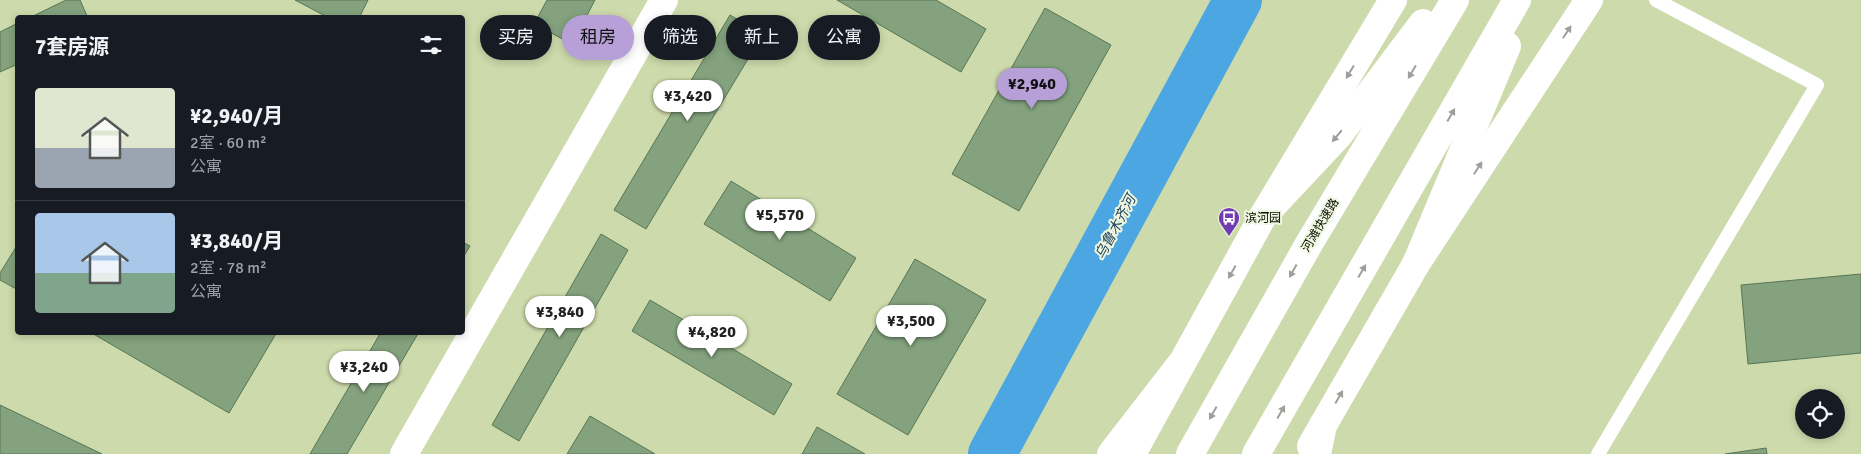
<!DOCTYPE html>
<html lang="zh">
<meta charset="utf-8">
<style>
:root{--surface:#171b24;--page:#242831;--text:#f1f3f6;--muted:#9ea1a6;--line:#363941;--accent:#b7a0d7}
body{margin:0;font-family:Signika,"Noto Sans SC",sans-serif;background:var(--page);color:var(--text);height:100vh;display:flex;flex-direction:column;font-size:19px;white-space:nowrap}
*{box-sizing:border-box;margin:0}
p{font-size:16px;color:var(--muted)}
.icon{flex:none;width:28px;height:28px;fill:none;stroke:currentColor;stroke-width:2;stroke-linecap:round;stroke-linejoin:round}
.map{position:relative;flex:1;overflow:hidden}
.details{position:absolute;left:15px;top:15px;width:450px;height:320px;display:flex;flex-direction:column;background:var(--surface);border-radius:5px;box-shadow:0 2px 8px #0003}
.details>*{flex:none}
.guide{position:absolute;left:480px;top:15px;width:475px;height:45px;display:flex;gap:10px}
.tools{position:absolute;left:1795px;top:389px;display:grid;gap:10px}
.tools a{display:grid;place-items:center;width:50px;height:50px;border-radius:50%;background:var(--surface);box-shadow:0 2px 8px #0003;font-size:25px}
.price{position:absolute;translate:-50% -42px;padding:0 11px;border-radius:18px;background:#fff;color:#222;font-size:16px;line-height:32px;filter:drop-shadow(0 1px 2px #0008)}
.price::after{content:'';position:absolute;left:50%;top:30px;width:15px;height:11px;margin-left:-8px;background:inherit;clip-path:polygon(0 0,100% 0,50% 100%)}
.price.current{background:var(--accent);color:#111}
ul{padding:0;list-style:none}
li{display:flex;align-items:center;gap:15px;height:125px;padding:0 20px}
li+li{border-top:1px solid var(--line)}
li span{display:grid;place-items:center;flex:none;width:140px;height:100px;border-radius:5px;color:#555}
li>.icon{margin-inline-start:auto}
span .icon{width:60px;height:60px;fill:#fffc;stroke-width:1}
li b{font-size:21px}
h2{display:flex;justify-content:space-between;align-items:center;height:60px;padding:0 20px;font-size:21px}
.pill{padding:0 18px;border-radius:22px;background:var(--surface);box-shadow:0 2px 8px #0003;font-size:18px;line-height:45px}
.pill.current{background:var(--accent);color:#111}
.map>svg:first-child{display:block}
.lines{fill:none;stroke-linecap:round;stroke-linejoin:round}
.river{stroke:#4ba6e2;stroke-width:48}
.building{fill:#83a27d;stroke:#587653}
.lane{stroke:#fff;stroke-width:14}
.street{stroke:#fff;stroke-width:28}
.secondary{stroke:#fff;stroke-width:28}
.highway{stroke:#fff;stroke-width:28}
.oneway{fill:#9d9f99}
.labels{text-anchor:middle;stroke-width:4;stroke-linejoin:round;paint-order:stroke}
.poi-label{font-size:12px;fill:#0a0e01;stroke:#f0f7e0;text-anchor:start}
.street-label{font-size:12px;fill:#0a0e01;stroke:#f0f7e0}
.water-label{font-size:14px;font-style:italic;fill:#1e445d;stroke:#f0f7e0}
</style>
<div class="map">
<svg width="1861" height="454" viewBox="0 0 1861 454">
<rect width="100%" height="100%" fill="#cddaab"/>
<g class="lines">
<path class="river" d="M992 454 1238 0"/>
</g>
<path class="building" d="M66 0H80L88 18H29Z
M295 0H368L359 18H329Z
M547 0H595L572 44 534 24Z
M837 0H936L986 29 961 72Z
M1045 8 1111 45 1019 211 952 174Z
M730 15 763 34 646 229 614 210Z
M18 23V64L0 72V32Z
M731 181 856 258 830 301 704 224Z
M601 234 628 250 519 441 492 425Z
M462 242 470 246 462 259Z
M18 244V290L0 280V273Z
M915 259 986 300 908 435 837 394Z
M1861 274V353L1748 364 1741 285Z
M650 300 792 384 774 415 632 331Z
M90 332H277L229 413Z
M381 332H419L347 454H310Z
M0 405 102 454H0Z
M590 416 655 454H567Z
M817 427 865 454H802Z
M1766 448 1767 454H1725Z"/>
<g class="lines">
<path class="lane" d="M1598 454 1817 85 1656 0"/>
<path class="street" d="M404 454 664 0"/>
<path class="secondary" d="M1311 446 1416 264 1589 0
M1132 454 1263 216 1393 0"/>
<path class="highway" d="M1263 216 1338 136 1423 23
M1416 264 1507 46
M1111 454 1180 365
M1190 454 1310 242 1455 0
M1256 454 1517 0
M1317 454 1323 425"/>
</g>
<defs><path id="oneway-solid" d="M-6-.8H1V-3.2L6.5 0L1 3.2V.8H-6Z" transform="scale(1.25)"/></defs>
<g class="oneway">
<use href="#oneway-solid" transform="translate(1567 32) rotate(-57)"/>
<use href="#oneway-solid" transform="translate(1350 72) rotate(121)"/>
<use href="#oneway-solid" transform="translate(1412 72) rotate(121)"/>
<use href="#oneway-solid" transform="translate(1451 115) rotate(-60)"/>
<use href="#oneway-solid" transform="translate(1337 136) rotate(130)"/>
<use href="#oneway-solid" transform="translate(1478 168) rotate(-57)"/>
<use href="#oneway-solid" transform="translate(1293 271) rotate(119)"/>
<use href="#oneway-solid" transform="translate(1362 271) rotate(-60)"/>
<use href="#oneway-solid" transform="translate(1232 272) rotate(119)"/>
<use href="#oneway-solid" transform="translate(1339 397) rotate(-60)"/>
<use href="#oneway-solid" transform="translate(1281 412) rotate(-60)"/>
<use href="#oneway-solid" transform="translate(1213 413) rotate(119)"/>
</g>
<defs>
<g id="bus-pin" transform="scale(1.125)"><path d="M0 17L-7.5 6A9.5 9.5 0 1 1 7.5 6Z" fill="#713bb2" stroke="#f0f7e0"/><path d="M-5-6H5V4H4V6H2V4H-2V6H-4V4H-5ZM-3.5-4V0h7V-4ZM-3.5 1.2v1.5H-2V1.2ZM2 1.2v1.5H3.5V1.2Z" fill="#fff"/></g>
</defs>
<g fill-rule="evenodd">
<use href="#bus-pin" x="1229" y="218"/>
</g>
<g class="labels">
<g class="poi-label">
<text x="1245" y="222">滨河园</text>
</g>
<g class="street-label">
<text transform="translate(1320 225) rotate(-59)" y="4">河滩快速路</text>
</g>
<g class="water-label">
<text transform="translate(1115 227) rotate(-62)" y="5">乌鲁木齐河</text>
</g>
</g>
</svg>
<div class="tools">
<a><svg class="icon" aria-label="locate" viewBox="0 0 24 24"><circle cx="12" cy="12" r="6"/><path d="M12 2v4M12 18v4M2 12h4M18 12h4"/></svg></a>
</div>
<b class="price current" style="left:1032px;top:110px">¥2,940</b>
<b class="price" style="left:688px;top:122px">¥3,420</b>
<b class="price" style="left:780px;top:241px">¥5,570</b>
<b class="price" style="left:560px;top:338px">¥3,840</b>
<b class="price" style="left:911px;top:347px">¥3,500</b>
<b class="price" style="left:712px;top:358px">¥4,820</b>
<b class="price" style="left:364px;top:393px">¥3,240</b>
<div class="guide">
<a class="pill">买房</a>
<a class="pill current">租房</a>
<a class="pill">筛选</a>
<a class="pill">新上</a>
<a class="pill">公寓</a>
</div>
<section class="details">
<h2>7套房源<svg class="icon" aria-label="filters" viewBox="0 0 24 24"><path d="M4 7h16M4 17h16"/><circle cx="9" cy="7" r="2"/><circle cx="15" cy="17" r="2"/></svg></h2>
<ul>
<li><span style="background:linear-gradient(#dfe7d0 60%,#9aa5b1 0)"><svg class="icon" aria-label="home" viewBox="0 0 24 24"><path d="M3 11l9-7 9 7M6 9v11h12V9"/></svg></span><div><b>¥2,940/月</b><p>2室 · 60 m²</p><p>公寓</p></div></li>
<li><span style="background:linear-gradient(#a9c7e8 60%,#7fa58c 0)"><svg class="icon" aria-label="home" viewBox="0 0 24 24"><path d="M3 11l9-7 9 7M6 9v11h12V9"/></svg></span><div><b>¥3,840/月</b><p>2室 · 78 m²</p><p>公寓</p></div></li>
</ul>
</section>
</div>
